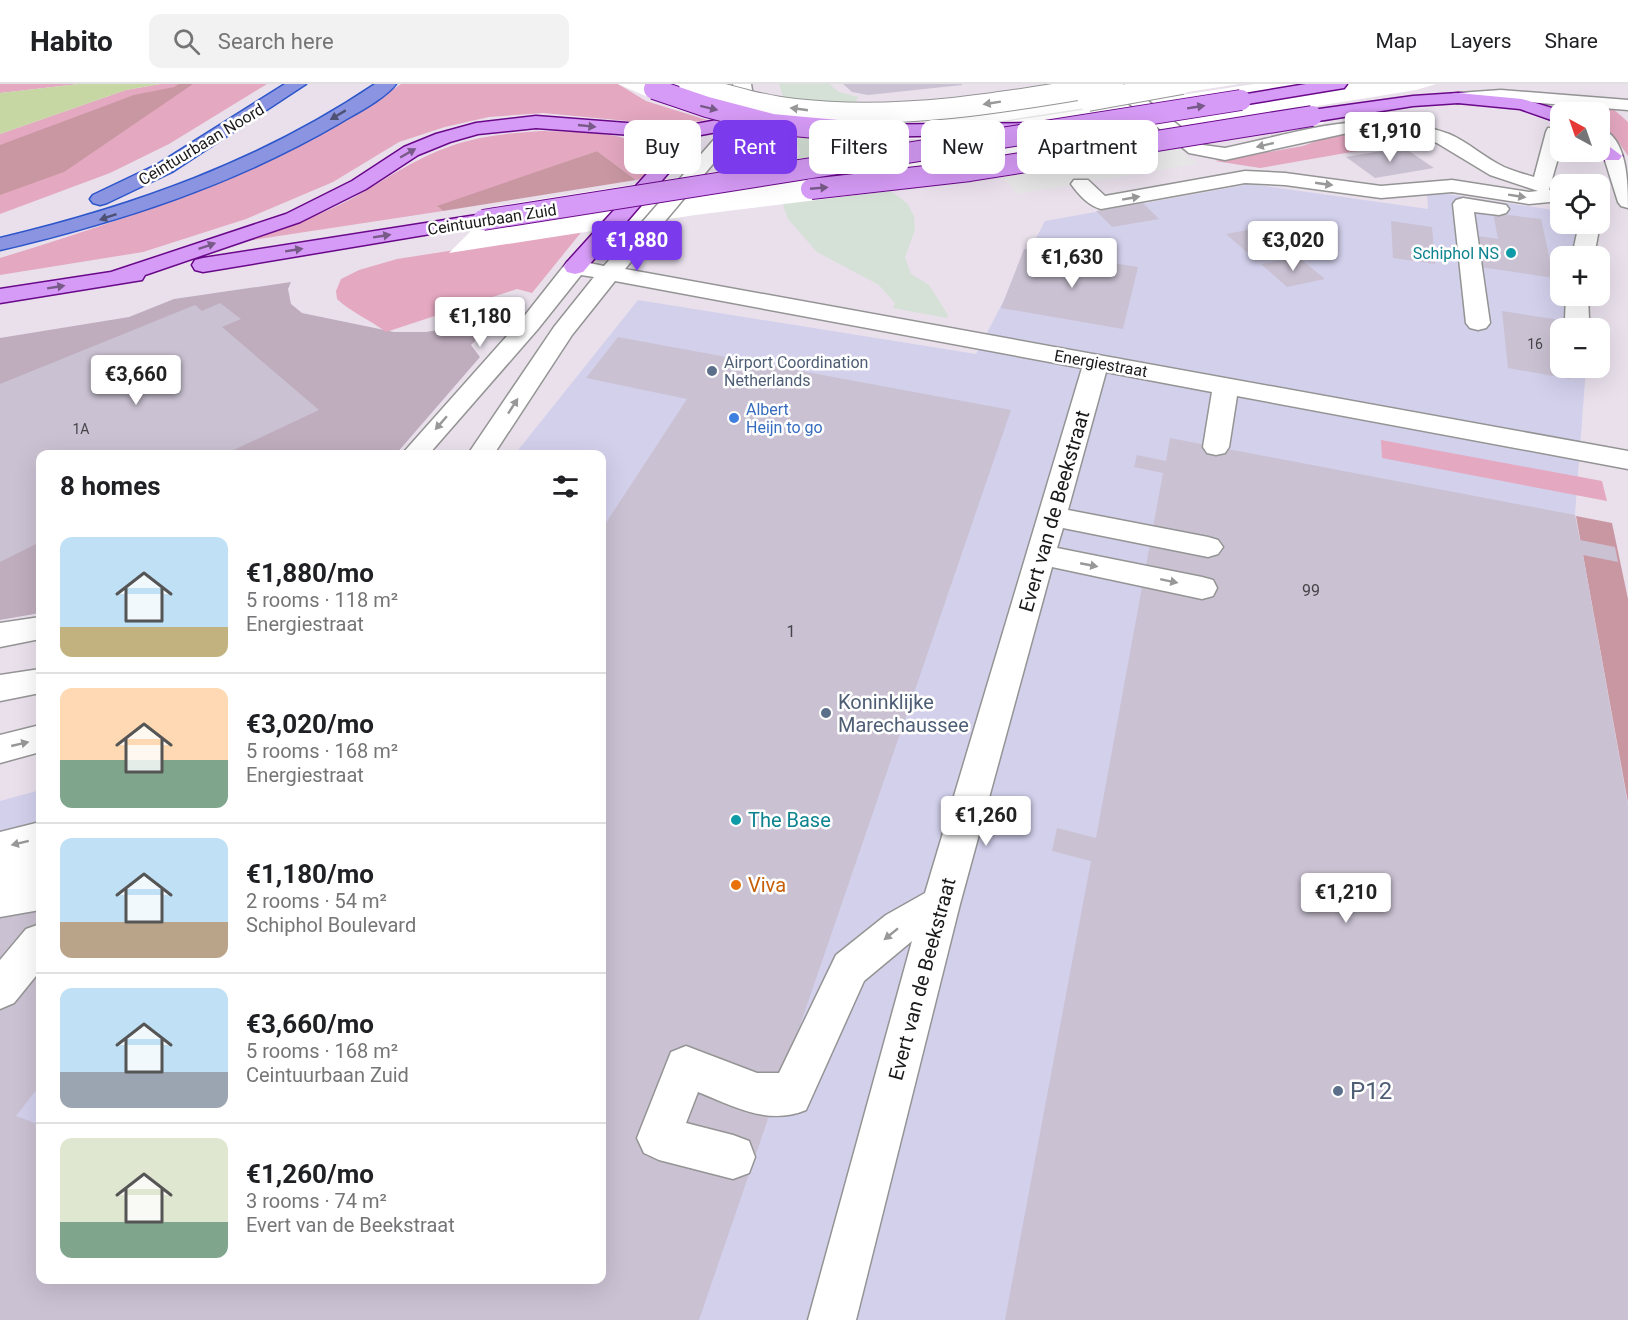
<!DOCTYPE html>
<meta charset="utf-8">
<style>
:root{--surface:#fff;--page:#f2f2f2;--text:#202124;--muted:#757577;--line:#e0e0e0;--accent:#7c3aed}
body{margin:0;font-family:Roboto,sans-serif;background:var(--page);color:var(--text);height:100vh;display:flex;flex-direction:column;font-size:22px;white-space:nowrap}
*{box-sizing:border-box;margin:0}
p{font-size:20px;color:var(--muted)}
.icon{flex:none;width:33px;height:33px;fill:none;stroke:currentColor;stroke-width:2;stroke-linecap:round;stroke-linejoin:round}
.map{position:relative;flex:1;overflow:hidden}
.sheet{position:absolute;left:36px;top:366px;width:570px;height:834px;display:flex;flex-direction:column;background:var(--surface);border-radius:12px;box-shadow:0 6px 24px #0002}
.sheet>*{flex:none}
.guide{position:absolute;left:624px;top:36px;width:570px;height:54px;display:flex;gap:12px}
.needle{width:39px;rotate:320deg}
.buttons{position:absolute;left:1550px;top:18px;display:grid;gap:12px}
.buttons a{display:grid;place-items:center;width:60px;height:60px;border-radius:12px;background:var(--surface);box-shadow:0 6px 24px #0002;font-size:30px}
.price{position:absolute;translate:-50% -51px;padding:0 14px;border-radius:6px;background:#fff;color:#222;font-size:20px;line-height:39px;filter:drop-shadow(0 2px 3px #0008)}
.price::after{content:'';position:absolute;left:50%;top:36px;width:18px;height:14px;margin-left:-9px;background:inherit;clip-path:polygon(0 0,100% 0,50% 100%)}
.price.selected{background:var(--accent);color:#fff}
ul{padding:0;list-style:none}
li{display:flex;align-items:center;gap:18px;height:150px;padding:0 24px}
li+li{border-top:2px solid var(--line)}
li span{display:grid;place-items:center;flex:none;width:168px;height:120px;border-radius:12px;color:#555}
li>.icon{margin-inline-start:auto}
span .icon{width:72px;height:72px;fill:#fffc;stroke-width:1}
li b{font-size:26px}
h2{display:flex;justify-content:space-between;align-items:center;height:72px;padding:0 24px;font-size:26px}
.pill{padding:0 21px;border-radius:12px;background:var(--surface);box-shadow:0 6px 24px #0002;font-size:21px;line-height:54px}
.pill.selected{background:var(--accent);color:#fff}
header{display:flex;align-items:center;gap:36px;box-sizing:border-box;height:84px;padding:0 30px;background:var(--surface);border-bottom:2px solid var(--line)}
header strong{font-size:28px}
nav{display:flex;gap:33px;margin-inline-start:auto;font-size:21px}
.search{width:420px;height:54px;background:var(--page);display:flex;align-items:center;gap:15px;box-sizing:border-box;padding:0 21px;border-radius:12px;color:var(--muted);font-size:22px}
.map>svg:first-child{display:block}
.commercial{fill:#d3d0ec}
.construction{fill:#bfadbe}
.grass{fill:#e4a8c0}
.forest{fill:#c997a2}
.parking{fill:#e6e6e6}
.plaza{fill:#d5e1d6}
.water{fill:#c7d7a3}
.pier{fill:#fff}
.building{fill:#cac1d2}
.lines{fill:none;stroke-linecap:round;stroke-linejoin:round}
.minor-casing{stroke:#949494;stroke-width:3}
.major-casing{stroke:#690889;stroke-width:3}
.highway-casing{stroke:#2d56ca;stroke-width:3}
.minor{fill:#fff;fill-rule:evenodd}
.major{fill:#d69bf6;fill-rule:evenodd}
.highway{fill:#8b94e0;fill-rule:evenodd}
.minor-bridge-casing{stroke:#949494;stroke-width:22;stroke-linecap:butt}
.major-bridge-casing{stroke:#690889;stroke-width:22;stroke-linecap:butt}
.minor-bridge{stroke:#fff;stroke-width:20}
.major-bridge{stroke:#d69bf6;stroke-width:20}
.oneway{fill:#989898}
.oneway2{fill:#785a88}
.oneway3{fill:#4d5173}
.culture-dot{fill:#0f9aa8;stroke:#fff;stroke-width:2}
.service-dot{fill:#5c6f8a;stroke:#fff;stroke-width:2}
.shop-dot{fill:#3f7fe0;stroke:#fff;stroke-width:2}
.food-dot{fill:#e8710a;stroke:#fff;stroke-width:2}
.labels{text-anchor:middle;stroke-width:5;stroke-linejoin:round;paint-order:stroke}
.far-number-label{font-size:14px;fill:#464448}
.far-street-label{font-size:16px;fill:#1a1a1a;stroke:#fff}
.far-culture-label{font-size:16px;fill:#0d838f;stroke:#fff;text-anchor:end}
.far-service-label{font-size:16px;fill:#4e5e75;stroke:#fff;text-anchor:start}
.far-shop-label{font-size:16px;fill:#366cbe;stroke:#fff;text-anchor:start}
.number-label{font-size:16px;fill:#464448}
.street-label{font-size:20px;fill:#1a1a1a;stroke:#fff}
.service-label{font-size:20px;fill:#4e5e75;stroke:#fff;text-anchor:start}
.culture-label{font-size:20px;fill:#0d838f;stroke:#fff;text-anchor:start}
.food-label{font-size:20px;fill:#c56008;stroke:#fff;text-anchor:start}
.near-service-label{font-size:24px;fill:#4e5e75;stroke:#fff;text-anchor:start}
</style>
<header>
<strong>Habito</strong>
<div class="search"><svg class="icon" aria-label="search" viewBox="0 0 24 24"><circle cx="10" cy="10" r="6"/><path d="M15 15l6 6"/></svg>Search here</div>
<nav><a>Map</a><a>Layers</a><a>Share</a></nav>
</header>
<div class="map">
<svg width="1628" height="1236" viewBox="0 0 1628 1236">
<rect width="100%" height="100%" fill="#e9e0ec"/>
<path class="commercial" d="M1251 100 1428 125 1427 107 1560 127V140H1597L1594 172H1560V212H1591L1589 244H1560V284H1586L1575 430 1628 721V1236H0V717L40 706V1196H602V370H515L638 216 976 270 1045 137Z"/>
<path class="construction" d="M291 198 288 205 291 220 302 229 394 248H426L456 243 499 224 506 226 471 261 480 273 396 370H40V529L0 536V254L129 233 174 215Z"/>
<path class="grass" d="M0 0H79L0 9Z
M160 0H267L169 60 110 89 0 130V50L126 6Z
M401 0H618L646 17 707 36 670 41 543 29 489 33 445 43 399 58 333 98 246 135 143 168 0 191V174C140 131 280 84 401 0Z
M1599 22 1611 23 1628 38V72L1619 59 1599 42V28H1589Z
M541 47C574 48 639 46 661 74L650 94 636 96 597 67 438 123 443 127 233 159C274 148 315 134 353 114 385 96 415 74 451 62 480 52 510 49 541 47Z
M1364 47 1385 50 1403 59 1260 84 1215 77 1303 62 1327 53Z
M583 146 532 209 517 205 386 248C370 236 351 228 337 215L336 207 341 195 359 186 397 175Z
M1381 356 1602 397 1607 417 1382 374Z"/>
<path class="forest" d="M179 0H193L64 88 0 111V61L134 11 174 3Z
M597 67 636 96 443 127 437 122Z
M1576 432 1612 439 1628 515V719Z"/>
<path class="parking" d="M1111 9 1197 80 1018 110 945 33Z"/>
<path class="plaza" d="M779 0H829L839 8 858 13 840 53 837 68 907 119 914 132 915 146 905 173 911 190 929 201 948 231 947 234 893 224 895 219 879 201 817 168 788 135 783 121V99L800 69Z"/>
<path class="water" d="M79 0H160L126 6 0 50V9Z"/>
<path class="pier" d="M618 0H703L726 8 859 26 1096 0H1239L996 38 997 39 1254 0H1436L1416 6 1305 24 1325 39 1002 93 695 131 449 169 496 122 925 55H862L784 49 723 39 673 24Z"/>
<path class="building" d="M843 0H962V1L868 11 852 8Z
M1403 63 1434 84 1375 94 1346 73Z
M1143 119 1159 135 1112 143 1096 127Z
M1493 129 1541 135 1554 194 1474 182 1471 151 1498 155Z
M1391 137 1432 143 1435 180 1393 174Z
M1263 143 1288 164 1250 171 1226 150Z
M1024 165 1138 183 1123 245 1001 224Z
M1298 173 1325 195 1287 203 1261 180Z
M220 219 241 235 222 243 319 326 225 370H40V458L0 478V300L195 221 202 227Z
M1502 227 1560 236V284H1568L1570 295 1508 284Z
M618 253 1011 326 699 1236H0V752L26 740 40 744V1001L16 1032 40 1041V1196H602V445L687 315 586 294Z
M1170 354 1575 431 1580 456 1615 463 1618 478 1583 471 1628 722V1236H1005L1091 777 1052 767 1057 744 1096 754 1163 389 1134 383 1137 371 1166 377Z"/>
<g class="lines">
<g class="minor-casing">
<path id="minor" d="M733 0H751L753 12 748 38 625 185 1628 367V385L1237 312 1229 363 1225 369 1216 371 1207 369 1203 363 1212 308 1106 288 1068 426 1208 453 1218 456 1223 463 1218 470 1208 473 1063 444 1057 464 1202 493 1213 496 1217 504 1213 512 1202 515 1052 483 960 820 856 1236H808L912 857 864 897 806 1026C768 1042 733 1022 698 1008L686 1039 733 1051 749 1057 755 1073 749 1089 733 1095 659 1076 644 1069 637 1054 671 968 686 962 757 989H779L836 871 886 831 925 809 1082 284 615 197 572 251 494 370H468L554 243 594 193 581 191 538 245 429 370H402L522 235 567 178 575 176 604 182 730 37 735 12Z
M1116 0H1127L1203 61 1225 64C1301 48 1372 21 1449 50 1468 58 1485 74 1504 83 1513 87 1524 90 1534 93L1546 48 1548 44H1560V67L1549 106 1560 105V117L1529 120 1452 108 1381 114 1285 101 1245 99 1101 125C1089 122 1078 110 1071 100L1074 96H1088L1105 112 1245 87 1285 89 1381 102 1452 96 1529 108 1538 107 1490 91 1437 59 1416 52 1382 48H1352L1225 76 1189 69 1115 8 1112 4Z
M1501 6 1628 16V26L1501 16 1458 19 1452 18 1449 14 1452 10 1458 9Z
M1599 44C1628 52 1628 100 1628 124L1621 122 1618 118 1602 67 1599 62Z
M1463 114 1506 121 1509 125 1506 129 1499 131 1474 128 1490 239 1486 244 1478 246 1470 244 1466 239 1453 120 1456 116Z
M1579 140H1600L1594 172H1572Z
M1566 212H1588L1589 235 1585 240 1577 242 1569 240 1565 235Z
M40 533V555L0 563V539Z
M40 585V609L0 617V591Z
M40 641V668L0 679V651Z
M40 738V826L0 833V748Z
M40 840V887L14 919 0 925V876L26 845Z"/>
</g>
<g class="major-casing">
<path id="major" d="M1306 0H1347L1344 4 1338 5 1241 21 1235 20 1232 16 1235 12 1241 11Z
M1458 9 1522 15 1565 28H1560V39L1520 25 1458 19 1413 22 1312 38 1305 36 1303 32 1305 28 1312 26 1413 12Z
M536 32 679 43 739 32 746 34 748 38 746 42 739 44 679 55 666 54 672 57 683 72 583 188 575 190 567 188 564 183 567 178 663 72 658 65 632 51 536 44 478 50 450 58 418 71 366 105 300 138 145 191 142 196 0 219V205L111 188 286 130 352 97 404 63 436 50 476 39Z
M1041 39 1048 41 1050 45 1048 49 872 53 841 51 839 47 841 43 848 41Z
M1599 58 1606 60 1622 72 1619 76H1605L1592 68H1599Z
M483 130 490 132 494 136 490 140 203 188 195 186 192 181 195 176 203 174Z"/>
</g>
<g class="highway-casing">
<path id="highway" d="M285 0H306L172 88 107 119 100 121 93 119 90 115 93 111 158 80Z
M375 0H396C386 14 355 30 340 39 234 101 119 138 0 166V154C134 122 261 77 375 0Z"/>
</g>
<use href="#minor" class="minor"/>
<use href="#major" class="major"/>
<use href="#highway" class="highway"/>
<g class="minor-bridge-casing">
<path id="minor-bridge" d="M689 0C724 10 759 21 795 25 902 37 1008 18 1113 0
M1088 17 1182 0"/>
</g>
<g class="major-bridge-casing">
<path id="major-bridge" d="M654 5 707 23 772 40 848 47
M811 105 970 87 1312 32
M483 136 1241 16"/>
</g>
<use href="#minor-bridge" class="minor-bridge"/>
<use href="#major-bridge" class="major-bridge"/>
</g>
<defs><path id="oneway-solid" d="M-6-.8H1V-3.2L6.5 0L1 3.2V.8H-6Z" transform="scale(1.5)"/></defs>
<g class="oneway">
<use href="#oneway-solid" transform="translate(992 19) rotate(171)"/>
<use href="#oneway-solid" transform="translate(799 25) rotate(-172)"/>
<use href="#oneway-solid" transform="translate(1265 61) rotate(167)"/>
<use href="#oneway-solid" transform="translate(1324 100) rotate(8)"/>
<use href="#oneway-solid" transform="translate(1517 112) rotate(9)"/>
<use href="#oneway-solid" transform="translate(1131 114) rotate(-10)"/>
<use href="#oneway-solid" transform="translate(513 322) rotate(-57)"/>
<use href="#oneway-solid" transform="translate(441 339) rotate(131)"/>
<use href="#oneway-solid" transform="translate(1089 481) rotate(11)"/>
<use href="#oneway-solid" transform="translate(1169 497) rotate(12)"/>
<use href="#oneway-solid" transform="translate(20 660) rotate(-13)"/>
<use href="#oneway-solid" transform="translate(20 759) rotate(166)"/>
<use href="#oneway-solid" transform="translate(891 850) rotate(141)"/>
</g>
<g class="oneway2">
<use href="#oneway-solid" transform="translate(1196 23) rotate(-9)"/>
<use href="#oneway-solid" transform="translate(709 24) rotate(14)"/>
<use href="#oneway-solid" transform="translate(587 42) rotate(6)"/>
<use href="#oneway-solid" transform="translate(408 69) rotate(-30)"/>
<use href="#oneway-solid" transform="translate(819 104) rotate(-5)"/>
<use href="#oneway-solid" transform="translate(382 152) rotate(-9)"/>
<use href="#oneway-solid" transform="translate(207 162) rotate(-19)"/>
<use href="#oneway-solid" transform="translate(294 166) rotate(-9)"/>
<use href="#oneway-solid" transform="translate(56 203) rotate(-9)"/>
</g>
<g class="oneway3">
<use href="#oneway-solid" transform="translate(338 31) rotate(149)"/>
<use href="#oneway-solid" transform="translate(108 133) rotate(161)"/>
</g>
<g class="culture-dot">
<circle cx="1511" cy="169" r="6"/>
<circle cx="736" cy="736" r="6"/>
</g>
<g class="service-dot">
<circle cx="712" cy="287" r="6"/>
<circle cx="826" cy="629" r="6"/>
<circle cx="1338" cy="1007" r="6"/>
</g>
<circle class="shop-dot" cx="734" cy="334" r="6"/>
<circle class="food-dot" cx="736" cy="801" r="6"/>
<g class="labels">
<g class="far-number-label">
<text x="1535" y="265">16</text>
<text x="81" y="350">1A</text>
</g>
<g class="far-street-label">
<text transform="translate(201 60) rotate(-31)" y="6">Ceintuurbaan Noord</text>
<text transform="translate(492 135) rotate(-9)" y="6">Ceintuurbaan Zuid</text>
<text transform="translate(1101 279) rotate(10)" y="6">Energiestraat</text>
</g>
<g class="far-culture-label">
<text x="1499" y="175">Schiphol NS</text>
</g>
<g class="far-service-label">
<text x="724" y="284">Airport Coordination<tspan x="724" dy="18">Netherlands</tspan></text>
</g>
<g class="far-shop-label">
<text x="746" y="331">Albert<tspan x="746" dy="18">Heijn to go</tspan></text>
</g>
<g class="number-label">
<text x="1311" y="512">99</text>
<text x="791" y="553">1</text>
</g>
<g class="street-label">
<text transform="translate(1054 427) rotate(-74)" y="7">Evert van de Beekstraat</text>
<text transform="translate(922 895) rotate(-75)" y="7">Evert van de Beekstraat</text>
</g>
<g class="service-label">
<text x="838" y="625">Koninklijke<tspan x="838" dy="23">Marechaussee</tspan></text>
</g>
<g class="culture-label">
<text x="748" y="743">The Base</text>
</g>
<g class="food-label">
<text x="748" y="808">Viva</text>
</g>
<g class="near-service-label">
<text x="1350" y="1015">P12</text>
</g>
</g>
</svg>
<div class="buttons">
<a><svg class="needle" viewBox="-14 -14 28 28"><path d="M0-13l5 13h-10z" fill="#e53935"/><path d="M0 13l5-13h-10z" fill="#757577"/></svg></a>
<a><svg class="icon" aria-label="locate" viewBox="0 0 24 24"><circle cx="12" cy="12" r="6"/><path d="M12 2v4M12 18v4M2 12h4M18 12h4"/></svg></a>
<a>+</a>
<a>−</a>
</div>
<b class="price" style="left:1390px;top:79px">€1,910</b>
<b class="price selected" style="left:637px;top:188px">€1,880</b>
<b class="price" style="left:1293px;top:188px">€3,020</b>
<b class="price" style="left:1072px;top:205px">€1,630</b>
<b class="price" style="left:480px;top:264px">€1,180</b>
<b class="price" style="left:136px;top:322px">€3,660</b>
<b class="price" style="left:986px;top:763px">€1,260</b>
<b class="price" style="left:1346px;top:840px">€1,210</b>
<div class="guide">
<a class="pill">Buy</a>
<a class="pill selected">Rent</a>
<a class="pill">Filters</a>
<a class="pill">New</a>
<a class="pill">Apartment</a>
</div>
<section class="sheet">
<h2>8 homes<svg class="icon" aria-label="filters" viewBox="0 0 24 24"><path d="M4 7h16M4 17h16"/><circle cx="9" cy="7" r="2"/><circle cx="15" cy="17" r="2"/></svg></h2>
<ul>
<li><span style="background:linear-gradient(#bfe0f5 75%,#c2b280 0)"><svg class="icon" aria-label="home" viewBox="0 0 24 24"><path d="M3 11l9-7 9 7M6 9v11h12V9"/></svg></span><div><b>€1,880/mo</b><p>5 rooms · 118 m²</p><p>Energiestraat</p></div></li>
<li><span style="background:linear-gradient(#ffd9b3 60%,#7fa58c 0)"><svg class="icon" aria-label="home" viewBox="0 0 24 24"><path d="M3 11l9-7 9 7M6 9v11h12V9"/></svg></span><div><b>€3,020/mo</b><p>5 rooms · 168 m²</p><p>Energiestraat</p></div></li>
<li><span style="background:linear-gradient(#bfe0f5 70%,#b9a48a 0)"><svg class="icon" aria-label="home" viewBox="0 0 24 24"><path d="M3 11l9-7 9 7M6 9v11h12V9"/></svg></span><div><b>€1,180/mo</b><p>2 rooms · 54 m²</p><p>Schiphol Boulevard</p></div></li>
<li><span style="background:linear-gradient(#bfe0f5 70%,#9aa5b1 0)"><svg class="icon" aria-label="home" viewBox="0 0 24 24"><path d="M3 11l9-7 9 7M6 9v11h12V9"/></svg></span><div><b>€3,660/mo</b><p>5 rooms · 168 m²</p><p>Ceintuurbaan Zuid</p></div></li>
<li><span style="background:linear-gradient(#dfe7d0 70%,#7fa58c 0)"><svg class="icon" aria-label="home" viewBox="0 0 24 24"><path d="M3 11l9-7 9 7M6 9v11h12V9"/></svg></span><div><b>€1,260/mo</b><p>3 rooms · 74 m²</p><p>Evert van de Beekstraat</p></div></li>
</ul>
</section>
</div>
